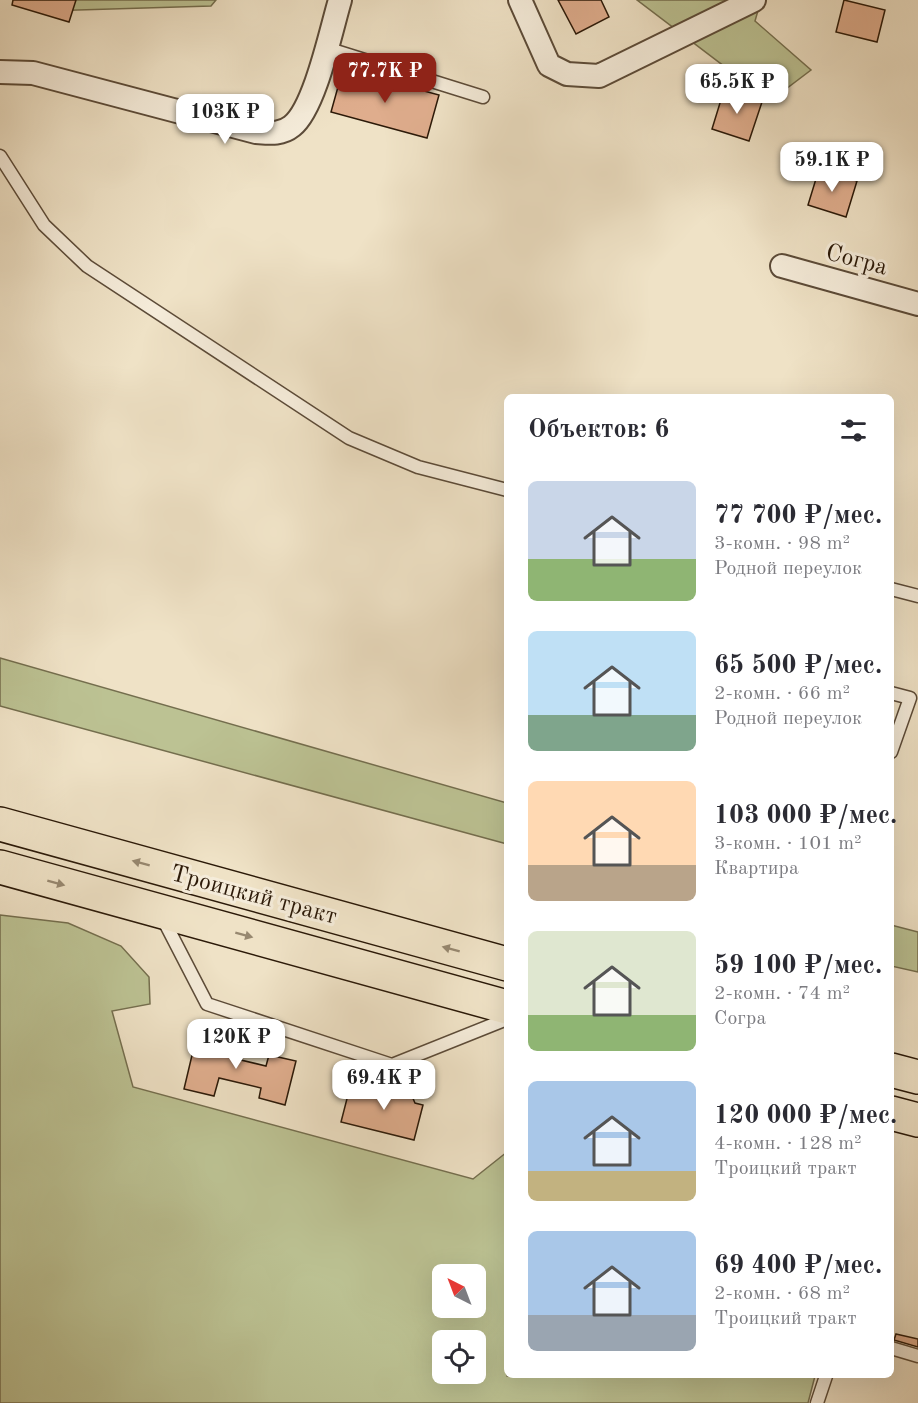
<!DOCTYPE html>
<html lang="ru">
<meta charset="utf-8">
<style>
:root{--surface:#fff;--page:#f7f7f7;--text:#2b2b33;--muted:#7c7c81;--accent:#8f2418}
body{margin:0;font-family:"Old Standard TT",serif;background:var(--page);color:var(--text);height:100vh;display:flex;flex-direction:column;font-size:22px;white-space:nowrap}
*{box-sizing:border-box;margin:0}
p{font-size:20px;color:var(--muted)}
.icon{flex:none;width:33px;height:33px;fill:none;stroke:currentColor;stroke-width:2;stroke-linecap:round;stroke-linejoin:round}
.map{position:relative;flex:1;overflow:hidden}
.side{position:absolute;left:504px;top:394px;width:390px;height:984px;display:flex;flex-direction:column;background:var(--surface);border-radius:9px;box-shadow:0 6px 24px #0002}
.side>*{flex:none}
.needle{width:39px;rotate:318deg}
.buttons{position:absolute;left:432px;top:1264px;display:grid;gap:12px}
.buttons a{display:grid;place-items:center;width:54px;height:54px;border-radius:9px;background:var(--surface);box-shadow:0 6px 24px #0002;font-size:30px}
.price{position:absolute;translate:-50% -51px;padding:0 14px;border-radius:12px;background:#fff;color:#222;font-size:20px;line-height:39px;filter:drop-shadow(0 2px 3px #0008)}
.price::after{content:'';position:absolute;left:50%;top:36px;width:18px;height:14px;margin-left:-9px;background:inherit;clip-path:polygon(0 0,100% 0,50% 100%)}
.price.on{background:var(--accent);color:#fff}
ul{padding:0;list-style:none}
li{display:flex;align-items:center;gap:18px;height:150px;padding:0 24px}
li span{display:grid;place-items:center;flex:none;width:168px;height:120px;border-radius:9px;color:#555}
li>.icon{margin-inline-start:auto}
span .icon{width:72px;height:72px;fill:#fffc;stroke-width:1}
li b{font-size:26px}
h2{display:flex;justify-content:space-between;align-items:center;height:72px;padding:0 24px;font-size:26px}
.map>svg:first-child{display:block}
.green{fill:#bcc293;stroke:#746e4e;stroke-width:1.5;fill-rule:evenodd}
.building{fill:#dfad8d;stroke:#2b1908;stroke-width:1.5}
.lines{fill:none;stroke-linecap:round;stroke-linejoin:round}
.lane-casing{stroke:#5c4b38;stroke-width:15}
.street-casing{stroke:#5c4b38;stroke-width:26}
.primary-casing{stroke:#2b1908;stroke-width:36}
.lane{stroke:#f5ecda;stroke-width:12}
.street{stroke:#f5ecda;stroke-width:22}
.primary{stroke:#efe2c6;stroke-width:33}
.oneway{fill:#978870}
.labels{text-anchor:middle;stroke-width:6;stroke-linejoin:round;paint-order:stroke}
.street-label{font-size:24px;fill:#2b1908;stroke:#f5ecda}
</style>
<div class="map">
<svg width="918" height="1403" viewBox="0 0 918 1403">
<rect width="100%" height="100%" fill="#efe2c6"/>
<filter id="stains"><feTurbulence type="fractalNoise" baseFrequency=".00333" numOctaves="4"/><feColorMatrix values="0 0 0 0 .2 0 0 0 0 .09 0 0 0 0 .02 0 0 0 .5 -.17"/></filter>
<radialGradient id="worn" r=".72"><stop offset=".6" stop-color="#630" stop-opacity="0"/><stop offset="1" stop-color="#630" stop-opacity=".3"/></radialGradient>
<path class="green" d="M43 0H216L211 6 45 11Z
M637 0H761L755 21 811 70 770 101Z
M0 658 507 803V844L0 706Z
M0 915 68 923 121 946 149 977 150 1004 112 1011 133 1087 473 1179 507 1152V1376H815L808 1403H0ZM442 1275H476V1308H442ZM442 1341H476V1374H442Z
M891 925 918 932V972L891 966Z"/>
<path class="building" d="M13 0H76L69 22 12 5Z
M558 0H601L609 17 576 34Z
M844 0 885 10 877 42 836 32Z
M343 69 439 95 427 138 331 112Z
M724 90 762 102 749 141 712 129Z
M819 169 857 181 846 217 808 205Z
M198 1030 229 1038 224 1056 266 1066 269 1055 296 1061 285 1105 259 1098 261 1088 219 1078 214 1096 184 1089Z
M401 1085 409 1089 415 1103 423 1105 414 1140 341 1122 350 1087 383 1095 392 1086Z
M896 1334 918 1339V1347L894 1340Z"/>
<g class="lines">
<g class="lane-casing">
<path id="lane" d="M326 48 483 97
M0 156 44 225 87 266 349 438 418 467 507 490
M891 589 918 596
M891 693 910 698 891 752
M162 917 207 1004 392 1065 507 1019
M891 1348 918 1356
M817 1403 826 1376"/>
</g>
<g class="street-casing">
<path id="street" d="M520 0 549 65 567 74 599 76 754 0
M0 72 33 73 256 132C269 133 281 135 292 126 315 108 331 30 340 0
M782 266 918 304"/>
</g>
<g class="primary-casing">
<path id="primary" d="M0 824 507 964
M0 867 507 1007
M891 1070 918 1077
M891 1113 918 1120"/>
</g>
<use href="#lane" class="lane"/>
<use href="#street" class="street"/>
<use href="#primary" class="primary"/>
</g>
<defs><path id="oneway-solid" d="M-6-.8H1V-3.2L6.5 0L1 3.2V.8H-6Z" transform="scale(1.5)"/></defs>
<g class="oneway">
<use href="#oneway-solid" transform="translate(141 863) rotate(-165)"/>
<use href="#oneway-solid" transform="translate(56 883) rotate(15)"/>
<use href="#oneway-solid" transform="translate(244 935) rotate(15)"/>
<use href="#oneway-solid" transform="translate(451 949) rotate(-165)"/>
</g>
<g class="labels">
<g class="street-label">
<text transform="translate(857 259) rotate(15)" y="8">Согра</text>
<text transform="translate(254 894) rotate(15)" y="8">Троицкий тракт</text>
</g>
</g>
<rect width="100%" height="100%" filter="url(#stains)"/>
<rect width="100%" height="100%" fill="url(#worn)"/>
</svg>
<div class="buttons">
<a><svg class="needle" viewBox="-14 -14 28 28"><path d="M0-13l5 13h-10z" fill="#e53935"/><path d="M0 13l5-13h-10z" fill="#7c7c81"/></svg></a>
<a><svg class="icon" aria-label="locate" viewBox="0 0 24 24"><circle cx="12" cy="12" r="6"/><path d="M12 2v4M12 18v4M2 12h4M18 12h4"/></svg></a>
</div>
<b class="price on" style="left:385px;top:104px">77.7K ₽</b>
<b class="price" style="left:737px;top:115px">65.5K ₽</b>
<b class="price" style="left:225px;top:145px">103K ₽</b>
<b class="price" style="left:832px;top:193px">59.1K ₽</b>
<b class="price" style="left:236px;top:1070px">120K ₽</b>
<b class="price" style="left:384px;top:1111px">69.4K ₽</b>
<section class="side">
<h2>Объектов: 6<svg class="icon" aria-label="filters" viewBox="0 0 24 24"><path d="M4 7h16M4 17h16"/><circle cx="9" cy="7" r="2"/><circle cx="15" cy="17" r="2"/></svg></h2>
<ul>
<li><span style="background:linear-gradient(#c9d6e8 65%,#8fb573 0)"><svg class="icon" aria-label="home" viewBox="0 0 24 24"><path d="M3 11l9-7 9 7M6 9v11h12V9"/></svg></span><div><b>77 700 ₽/мес.</b><p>3-комн. · 98 m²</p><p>Родной переулок</p></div></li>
<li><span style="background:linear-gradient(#bfe0f5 70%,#7fa58c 0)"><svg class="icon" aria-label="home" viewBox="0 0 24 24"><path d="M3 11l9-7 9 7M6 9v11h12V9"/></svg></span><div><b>65 500 ₽/мес.</b><p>2-комн. · 66 m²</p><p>Родной переулок</p></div></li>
<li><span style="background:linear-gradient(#ffd9b3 70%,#b9a48a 0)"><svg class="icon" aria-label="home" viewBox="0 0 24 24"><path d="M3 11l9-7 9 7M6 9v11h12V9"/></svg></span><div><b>103 000 ₽/мес.</b><p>3-комн. · 101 m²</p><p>Квартира</p></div></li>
<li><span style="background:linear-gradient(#dfe7d0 70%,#8fb573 0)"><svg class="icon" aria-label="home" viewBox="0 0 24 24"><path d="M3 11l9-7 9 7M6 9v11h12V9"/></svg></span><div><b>59 100 ₽/мес.</b><p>2-комн. · 74 m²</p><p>Согра</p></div></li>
<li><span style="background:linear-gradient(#a9c7e8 75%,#c2b280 0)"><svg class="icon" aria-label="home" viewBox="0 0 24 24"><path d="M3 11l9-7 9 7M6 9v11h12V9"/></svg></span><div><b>120 000 ₽/мес.</b><p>4-комн. · 128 m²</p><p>Троицкий тракт</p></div></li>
<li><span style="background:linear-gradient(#a9c7e8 70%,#9aa5b1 0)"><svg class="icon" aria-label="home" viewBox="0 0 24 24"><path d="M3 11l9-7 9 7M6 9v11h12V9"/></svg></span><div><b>69 400 ₽/мес.</b><p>2-комн. · 68 m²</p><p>Троицкий тракт</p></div></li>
</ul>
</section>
</div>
